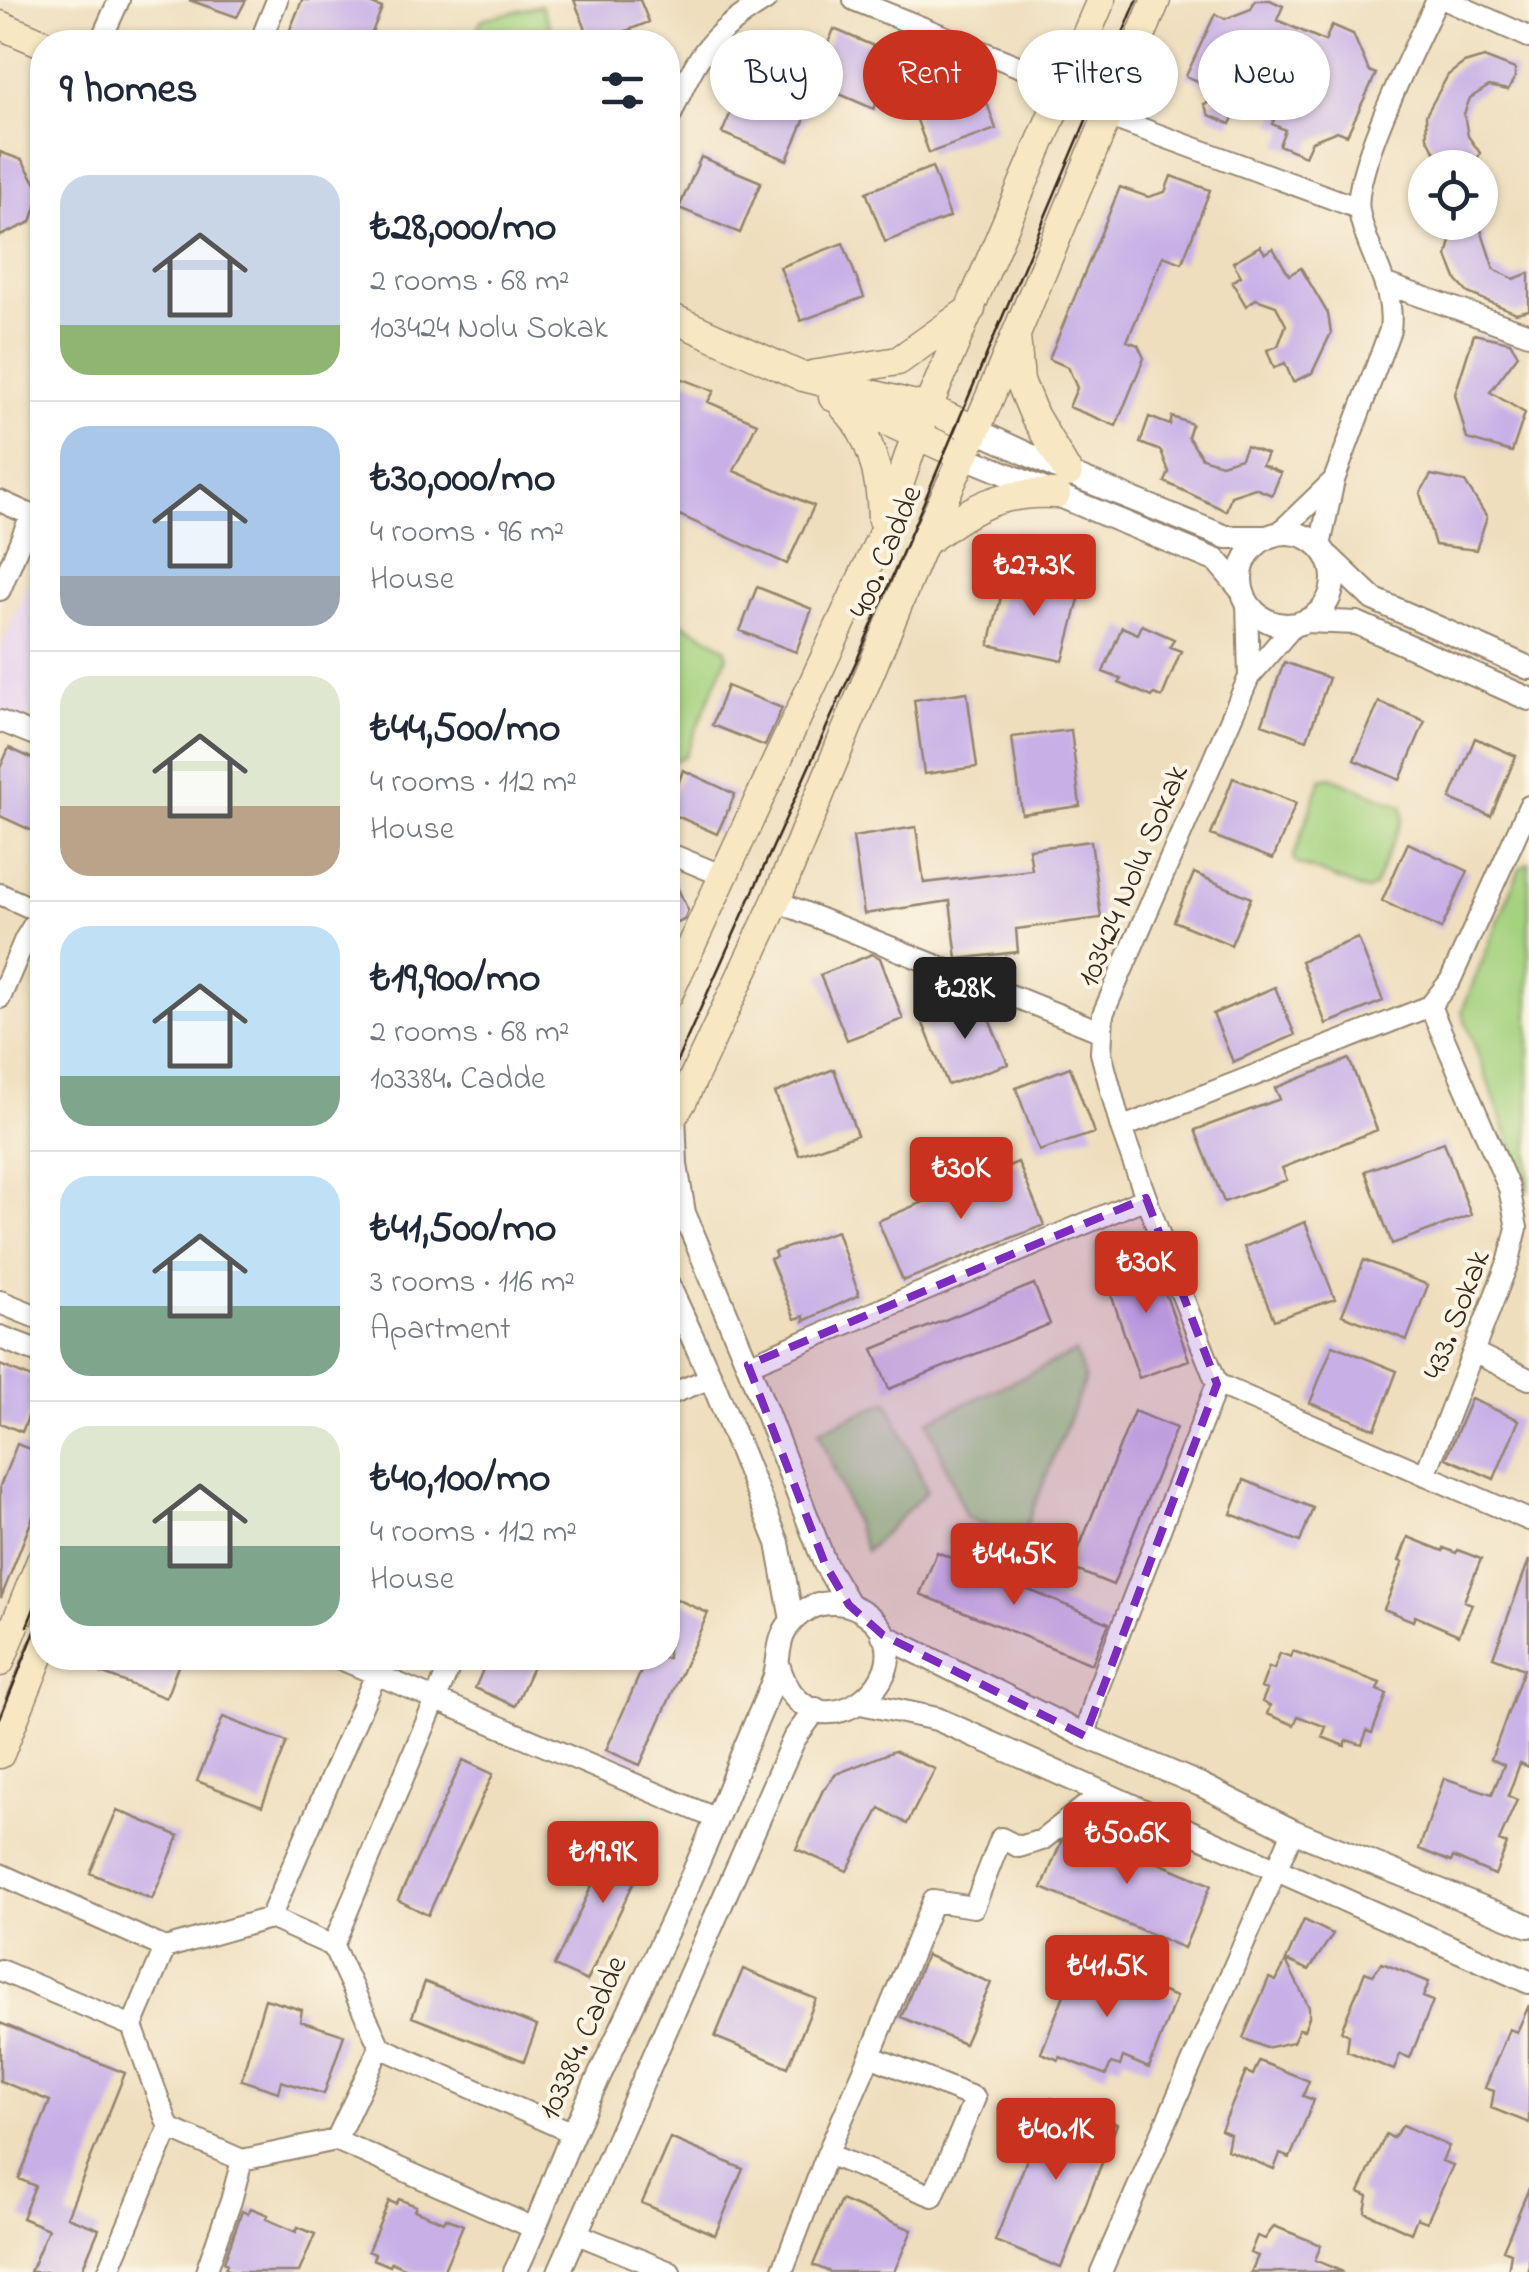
<!DOCTYPE html>
<meta charset="utf-8">
<style>
:root{--surface:#fff;--page:#f2f2f3;--text:#1f2937;--muted:#747a83;--line:#e0e1e3;--accent:#c8321e}
body{margin:0;font-family:"Indie Flower",sans-serif;background:var(--page);color:var(--text);height:100vh;display:flex;flex-direction:column;font-size:38px;white-space:nowrap}
*{box-sizing:border-box;margin:0}
p{font-size:32px;color:var(--muted)}
.icon{flex:none;width:55px;height:55px;fill:none;stroke:currentColor;stroke-width:2;stroke-linecap:round;stroke-linejoin:round}
.map{position:relative;flex:1;overflow:hidden}
.panel{position:absolute;left:30px;top:30px;width:650px;height:1640px;display:flex;flex-direction:column;background:var(--surface);border-radius:40px;box-shadow:0 2px 8px #0004}
.panel>*{flex:none}
.guide{position:absolute;left:710px;top:30px;width:668px;height:90px;display:flex;gap:20px}
.buttons{position:absolute;left:1408px;top:150px;display:grid;gap:20px}
.buttons a{display:grid;place-items:center;width:90px;height:90px;border-radius:50%;background:var(--surface);box-shadow:0 2px 8px #0004;font-size:50px}
.price{position:absolute;translate:-50% -85px;padding:0 22px;border-radius:10px;background:var(--accent);color:#fff;font-size:32px;line-height:65px;filter:drop-shadow(0 2px 5px #0008)}
.price::after{content:'';position:absolute;left:50%;top:60px;width:30px;height:22px;margin-left:-15px;background:inherit;clip-path:polygon(0 0,100% 0,50% 100%)}
.price.selected{background:#222;color:#fff}
ul{padding:0;list-style:none}
li{display:flex;align-items:center;gap:30px;height:250px;padding:0 30px}
li+li{border-top:2px solid var(--line)}
li span{display:grid;place-items:center;flex:none;width:280px;height:200px;border-radius:30px;color:#555}
li>.icon{margin-inline-start:auto}
span .icon{width:120px;height:120px;fill:#fffc;stroke-width:1}
li b{font-size:42px}
h2{display:flex;justify-content:space-between;align-items:center;height:120px;padding:0 30px;font-size:42px}
.tag{padding:0 35px;border-radius:45px;background:var(--surface);box-shadow:0 2px 8px #0004;font-size:35px;line-height:90px}
.tag.selected{background:var(--accent);color:#fff}
.map>svg:first-child{display:block}
.built{fill:#e7d2ef}
.green{fill:#a4d27f;stroke:#707e4e;stroke-width:2.5}
.building{fill:#c8b0e7}
.lines{fill:none;stroke-linecap:round;stroke-linejoin:round}
.minor-casing{stroke:#94846e;stroke-width:24}
.tertiary-casing{stroke:#94846e;stroke-width:26}
.secondary-casing{stroke:#94846e;stroke-width:31}
.minor{stroke:#fff;stroke-width:20}
.tertiary{stroke:#fff;stroke-width:22}
.secondary{stroke:#f7e8c3;stroke-width:28}
.tram{stroke:#3b2a1e;stroke-width:2.5}
.marked{fill:#7b2cbf;fill-opacity:0.2;stroke:#7b2cbf;stroke-width:8;stroke-dasharray:20 12;stroke-linejoin:round}
.labels{text-anchor:middle;stroke-width:8;stroke-linejoin:round;paint-order:stroke}
.street-label{font-size:32px;fill:#3b2a1e;stroke:#fcf5e5}
</style>
<div class="map">
<svg width="1529" height="2272" viewBox="0 0 1529 2272">
<rect width="100%" height="100%" fill="#fcf5e5"/>
<filter id="ink" filterUnits="userSpaceOnUse"><feTurbulence type="fractalNoise" baseFrequency=".01" numOctaves="2"/><feDisplacementMap in="SourceGraphic" scale="20" xChannelSelector="R" yChannelSelector="G"/><feConvolveMatrix kernelMatrix="1 2 1 2 8 2 1 2 1" color-interpolation-filters="sRGB"/></filter>
<filter id="wash" filterUnits="userSpaceOnUse"><feTurbulence type="fractalNoise" baseFrequency=".0048" numOctaves="4" result="noise"/><feDisplacementMap in="SourceGraphic" scale="40" xChannelSelector="R" yChannelSelector="G"/><feGaussianBlur stdDeviation="2.25" result="paint"/><feColorMatrix in="noise" values="0 0 0 0 0 0 0 0 0 0 0 0 0 0 0 0 0 1.4 0 .05"/><feComposite in="paint" operator="in"/></filter>
<g filter="url(#wash)">
<rect width="100%" height="100%" fill="#eedebd"/>
<path class="built" d="M42 549V713L21 721 0 711V648Z"/>
<path class="green" d="M541 5 556 42H471L482 19Z
M668 618C689 626 708 635 726 649L727 656 685 756 668 763Z
M1331 777 1402 806 1403 817 1374 887 1367 891 1296 863 1293 858 1321 779Z
M1529 862V1193L1462 1011 1520 868Z
M1075 1352 1085 1379 1021 1539 966 1517 928 1421Z
M888 1401 927 1491 866 1551 819 1431Z"/>
<g id="blocks">
<path class="building" d="M189 0H246L237 17Z
M302 0H362L382 8 368 42H290L292 39 287 37Z
M574 0H640L649 22 598 42H591Z
M1255 0H1270L1283 6 1277 20 1325 41 1332 25 1353 34 1369 71 1376 74 1347 135 1337 131 1312 141 1305 156 1279 145 1285 130 1272 124 1281 105 1294 110 1316 102 1324 82 1316 60 1268 40 1246 48 1237 68 1246 89 1257 85 1245 112 1237 109 1230 124 1209 115 1204 104 1231 95 1186 76 1215 14 1225 19 1251 9Z
M834 29 897 56 874 109 812 82Z
M1484 57 1515 69V77L1508 90 1489 86 1470 98 1464 114 1468 136 1480 153 1473 168H1452L1439 160 1427 137 1426 115 1448 75 1464 63Z
M978 77 996 129 929 153 910 101Z
M744 81 809 109 787 160 722 133Z
M0 152 22 160 41 192 31 222 0 236Z
M701 157 761 182 740 233 679 208Z
M932 167 950 217 885 242 866 192Z
M1171 176 1210 190 1182 263 1163 256 1127 341 1138 345 1144 358 1116 426 1069 407 1077 388 1068 367 1049 359 1120 187 1148 197 1165 192Z
M1456 222 1481 230 1494 269 1514 279 1529 273V310L1516 313 1468 293 1457 281 1447 256Z
M843 243 864 297 801 321 780 267Z
M1260 246 1265 253 1273 248 1289 275 1301 268 1328 314 1331 333 1312 373 1293 382 1285 363 1274 368 1267 350 1278 346 1286 325 1276 306 1256 299 1246 306 1232 282 1241 276 1233 262Z
M1474 334 1510 342 1518 355 1490 392 1525 413 1512 452 1467 439 1455 394Z
M672 375 714 391 708 402 757 423 734 471 814 506 787 564 668 510V385Z
M1149 417 1170 425 1172 417 1192 424 1188 437 1202 458 1221 464 1241 458 1246 446 1267 454 1262 465 1281 473 1272 495 1255 488 1231 496 1226 511 1165 482 1169 472 1161 451 1140 443Z
M1431 475 1465 482 1487 517 1476 550 1435 545 1420 493Z
M1006 577 1080 595 1063 661 989 645Z
M757 587 812 609 796 652 740 631Z
M1142 625 1174 639 1170 647 1181 651 1162 697 1154 694 1152 697 1119 683 1121 679 1103 672 1122 627 1138 634Z
M1284 662 1329 678 1307 740 1262 724Z
M727 686 782 708 765 746 712 725Z
M967 692 977 767 924 774 914 700Z
M1379 702 1425 721 1400 780 1354 760Z
M1071 730 1080 806 1022 814 1012 737Z
M1475 738 1516 756 1491 816 1450 799Z
M9 748 42 763V815L35 832 0 816V768Z
M683 770 735 794 717 834 668 812Z
M1233 778 1296 803 1273 859 1211 835Z
M916 827 924 883 1032 870 1029 849 1091 841 1101 918 1016 929 1018 952 957 959 950 901 864 914 853 837Z
M1408 843 1468 871 1441 929 1382 901Z
M668 868 688 910 684 920 668 927Z
M1194 873 1251 898 1231 945 1174 921Z
M1358 938 1383 1001 1326 1024 1301 961Z
M872 954 880 958 903 1019 847 1040 820 975Z
M1275 987 1295 1035 1233 1062 1213 1014Z
M980 998 1008 1064 948 1085 922 1021Z
M1349 1059 1377 1130 1282 1168 1287 1180 1224 1202 1195 1130 1280 1099 1275 1088Z
M1070 1067 1094 1133 1039 1151 1016 1088Z
M834 1069 857 1135 799 1155 775 1093Z
M1444 1142 1471 1215 1392 1244 1365 1171Z
M1018 1162 1044 1225 903 1281 878 1221Z
M1305 1222 1335 1299 1274 1320 1244 1247Z
M837 1231 859 1295 804 1321V1316L795 1319 770 1259 776 1257 774 1252Z
M1151 1253 1189 1360 1139 1378 1103 1270Z
M1364 1260 1428 1285 1407 1340 1342 1315Z
M1034 1284 1050 1324 889 1389 873 1349Z
M1333 1345 1397 1371 1375 1429 1310 1403Z
M0 1365 42 1382 22 1432 0 1423Z
M1471 1399 1519 1420 1494 1479 1446 1458Z
M1134 1411 1176 1428 1113 1585 1071 1568Z
M17 1444 42 1454V1512L36 1509 1 1598 0 1486Z
M1244 1480 1313 1508 1300 1542 1231 1514Z
M1408 1537 1443 1551 1444 1548 1456 1553 1458 1550 1481 1559 1464 1601 1472 1604 1459 1635 1415 1616 1413 1621 1384 1609 1403 1562 1399 1561Z
M937 1552 1109 1623 1092 1664 920 1594Z
M1529 1560V1767L1520 1763 1508 1796 1517 1800 1499 1841 1507 1844 1495 1875 1453 1857 1451 1862 1419 1849 1444 1778 1492 1794 1504 1765 1491 1759 1524 1669 1493 1657Z
M674 1598 708 1613 640 1765 606 1750 647 1658H668V1612Z
M1293 1651 1380 1683 1377 1690 1387 1694 1372 1733 1367 1731 1362 1745 1347 1740 1345 1746 1322 1737 1326 1727 1298 1716 1294 1725 1267 1714 1270 1706 1262 1702 1267 1690 1261 1688 1269 1667 1274 1669 1280 1653 1291 1657Z
M107 1658H181L166 1698 101 1673Z
M488 1658H537L515 1706 475 1688Z
M223 1717 287 1742 262 1806 197 1781Z
M894 1751 935 1769 907 1824 880 1808 847 1871 796 1849 823 1790 836 1774Z
M463 1760 493 1774 428 1915 398 1900Z
M117 1810 179 1836 152 1899 90 1873Z
M1078 1829 1211 1885 1184 1948 1042 1888 1061 1842Z
M618 1830 651 1846 587 1981 554 1966Z
M1304 1920 1333 1934 1309 1970 1286 1960Z
M926 1955 991 1983 964 2044 901 2017Z
M1078 1959 1176 1997 1149 2068 1123 2057 1120 2066 1111 2063 1106 2075 1060 2057 1059 2060 1041 2053Z
M1286 1961 1309 2007V2017L1304 2030 1299 2029 1293 2042 1266 2048 1243 2038 1269 1978 1276 1981Z
M1382 1963 1429 1982 1423 1997 1433 2001 1410 2058 1400 2054 1394 2070 1347 2051 1349 2035 1341 2031 1365 1972 1373 1975Z
M743 1969 816 1999 788 2067 715 2037Z
M425 1982 537 2026 524 2061 412 2017Z
M265 1999 302 2010 300 2021 344 2035 324 2094 281 2081 278 2092 241 2080Z
M1529 2005V2123L1491 2108 1494 2091 1485 2088 1509 2029 1517 2032Z
M0 2023 125 2073 67 2217 99 2229 81 2272H30L48 2229 22 2218 35 2186 19 2179 50 2101 0 2081Z
M1259 2061 1309 2081 1303 2096 1314 2100 1290 2158 1280 2154 1274 2169 1227 2150 1230 2134 1221 2130 1246 2072 1253 2075Z
M1051 2098 1117 2124 1061 2268 995 2241Z
M1403 2125 1449 2146 1442 2161 1453 2165 1427 2222 1417 2218 1411 2233 1365 2212 1368 2196 1359 2192 1386 2134 1393 2138Z
M670 2138 743 2169 715 2235 642 2203Z
M1529 2188V2272H1508L1511 2253 1503 2250Z
M399 2199 416 2206 414 2210 444 2222 446 2218 463 2225 443 2272H414L391 2262 390 2266 373 2259 375 2254 368 2251 389 2201 396 2204Z
M841 2200 912 2230 894 2272H830L813 2265Z
M251 2208 268 2215 266 2219 296 2232 298 2227 315 2234 299 2272H233L225 2268 227 2264 224 2262 242 2211 248 2214Z
M1274 2226 1321 2245 1315 2260 1343 2272H1251L1258 2256 1250 2253 1257 2236 1265 2239Z"/>
</g>
</g>
<g filter="url(#ink)">
<use href="#blocks" fill-opacity="0" stroke="#94846e" stroke-width="2.5"/>
<g class="lines">
<g class="minor-casing">
<path id="minor" d="M854 0 1065 85
M1446 0 1529 37
M100 42 119 0
M260 42 277 0
M1107 116 1358 208
M668 122C695 59 705 37 766 0
M1386 284 1529 334
M0 501 31 515 0 590
M1279 533 1332 482
M1320 546 1334 480 1390 330C1396 286 1366 253 1359 211 1352 168 1417 43 1437 0
M1247 602 1249 677
M0 721 32 734 42 730
M668 853 721 875
M0 894 40 912
M776 901 1102 1032
M0 998 25 939 42 911
M1121 1128 1430 1006 1450 981 1529 806
M1473 1352 1529 1379
M748 1365 1146 1198
M1217 1384 1174 1275 1121 1128 1101 1053 1103 1014 1249 677 1295 624
M668 1395 711 1378
M1425 1475 1509 1260 1517 1228 1509 1188 1430 1006
M338 1658 717 1819
M1085 1736 1098 1688 1217 1384 1529 1520
M0 1874 165 1948
M270 1918 383 1658
M333 1946 453 1658
M0 1970 132 2026 169 2128 242 2160 336 2140 380 2047 333 1946 270 1918 165 1948 132 2026
M380 2047 573 2133
M870 2056 933 1901 974 1907 1001 1838 1019 1847 1042 1840 1103 1792
M336 2140 536 2229
M575 2233 670 2272
M108 2272 169 2128
M206 2272 231 2201 242 2160
M782 2272 827 2154 870 2056 975 2098 933 2196 827 2154
M1101 2272 1293 1831"/>
</g>
<g class="tertiary-casing">
<path id="tertiary" d="M976 430 1068 473 1226 537H1268
M963 456 1217 561 1243 592
M1241 579a46 46 0 1 1 92 0a46 46 0 1 1-92 0Z
M1329 557 1373 599 1529 668
M1305 621 1357 623 1529 699
M674 1114 676 1165 684 1213 748 1365 825 1564 849 1605
M668 1284 711 1378 778 1543 792 1620
M0 1302 42 1319
M0 1337 42 1353
M883 1635 1085 1736 1201 1785 1293 1831 1529 1926
M861 1703 937 1719 1529 1982
M515 2272C540 2222 556 2168 580 2118 631 2005 688 1893 733 1778 745 1745 761 1713 774 1679 779 1665 777 1649 783 1635 788 1623 798 1614 809 1608 825 1601 844 1601 860 1610 947 1661 810 1778 778 1664
M559 2272 794 1739 816 1709"/>
</g>
<g class="secondary-casing">
<path id="secondary" d="M0 25 42 43
M668 316 803 377 928 408 976 430
M1016 336 1020 381 1034 415 1068 473
M812 375 898 361 971 309
M833 397 963 456
M844 407C872 436 881 479 882 519
M926 541C974 508 996 491 1056 494
M668 995 882 535 916 435 1101 0
M668 1124 682 1102 776 901 924 541 976 430 1156 0
M0 1662 42 1558
M0 1754 42 1649"/>
</g>
<use href="#minor" class="minor"/>
<use href="#tertiary" class="tertiary"/>
<use href="#secondary" class="secondary"/>
<path class="tram" d="M668 1081 859 655 1137 0
M27 1626 42 1589
M0 1718 42 1614"/>
</g>
</g>
<path class="marked" d="M1146 1198 1217 1384 1085 1736 883 1635 849 1605 825 1564 748 1365Z"/>
<g class="labels">
<g class="street-label">
<text transform="translate(884 551) rotate(-67)" y="11">400. Cadde</text>
<text transform="translate(1131 875) rotate(-67)" y="11">103424 Nolu Sokak</text>
<text transform="translate(1455 1314) rotate(-69)" y="11">433. Sokak</text>
<text transform="translate(581 2037) rotate(-66)" y="11">103384. Cadde</text>
</g>
</g>
</svg>
<div class="buttons">
<a><svg class="icon" aria-label="locate" viewBox="0 0 24 24"><circle cx="12" cy="12" r="6"/><path d="M12 2v4M12 18v4M2 12h4M18 12h4"/></svg></a>
</div>
<b class="price" style="left:1034px;top:619px">₺27.3K</b>
<b class="price selected" style="left:965px;top:1042px">₺28K</b>
<b class="price" style="left:961px;top:1222px">₺30K</b>
<b class="price" style="left:1146px;top:1316px">₺30K</b>
<b class="price" style="left:1014px;top:1608px">₺44.5K</b>
<b class="price" style="left:1127px;top:1887px">₺50.6K</b>
<b class="price" style="left:603px;top:1906px">₺19.9K</b>
<b class="price" style="left:1107px;top:2020px">₺41.5K</b>
<b class="price" style="left:1056px;top:2183px">₺40.1K</b>
<div class="guide">
<a class="tag">Buy</a>
<a class="tag selected">Rent</a>
<a class="tag">Filters</a>
<a class="tag">New</a>
</div>
<section class="panel">
<h2>9 homes<svg class="icon" aria-label="filters" viewBox="0 0 24 24"><path d="M4 7h16M4 17h16"/><circle cx="9" cy="7" r="2"/><circle cx="15" cy="17" r="2"/></svg></h2>
<ul>
<li><span style="background:linear-gradient(#c9d6e8 75%,#8fb573 0)"><svg class="icon" aria-label="home" viewBox="0 0 24 24"><path d="M3 11l9-7 9 7M6 9v11h12V9"/></svg></span><div><b>₺28,000/mo</b><p>2 rooms · 68 m²</p><p>103424 Nolu Sokak</p></div></li>
<li><span style="background:linear-gradient(#a9c7e8 75%,#9aa5b1 0)"><svg class="icon" aria-label="home" viewBox="0 0 24 24"><path d="M3 11l9-7 9 7M6 9v11h12V9"/></svg></span><div><b>₺30,000/mo</b><p>4 rooms · 96 m²</p><p>House</p></div></li>
<li><span style="background:linear-gradient(#dfe7d0 65%,#b9a48a 0)"><svg class="icon" aria-label="home" viewBox="0 0 24 24"><path d="M3 11l9-7 9 7M6 9v11h12V9"/></svg></span><div><b>₺44,500/mo</b><p>4 rooms · 112 m²</p><p>House</p></div></li>
<li><span style="background:linear-gradient(#bfe0f5 75%,#7fa58c 0)"><svg class="icon" aria-label="home" viewBox="0 0 24 24"><path d="M3 11l9-7 9 7M6 9v11h12V9"/></svg></span><div><b>₺19,900/mo</b><p>2 rooms · 68 m²</p><p>103384. Cadde</p></div></li>
<li><span style="background:linear-gradient(#bfe0f5 65%,#7fa58c 0)"><svg class="icon" aria-label="home" viewBox="0 0 24 24"><path d="M3 11l9-7 9 7M6 9v11h12V9"/></svg></span><div><b>₺41,500/mo</b><p>3 rooms · 116 m²</p><p>Apartment</p></div></li>
<li><span style="background:linear-gradient(#dfe7d0 60%,#7fa58c 0)"><svg class="icon" aria-label="home" viewBox="0 0 24 24"><path d="M3 11l9-7 9 7M6 9v11h12V9"/></svg></span><div><b>₺40,100/mo</b><p>4 rooms · 112 m²</p><p>House</p></div></li>
</ul>
</section>
</div>
